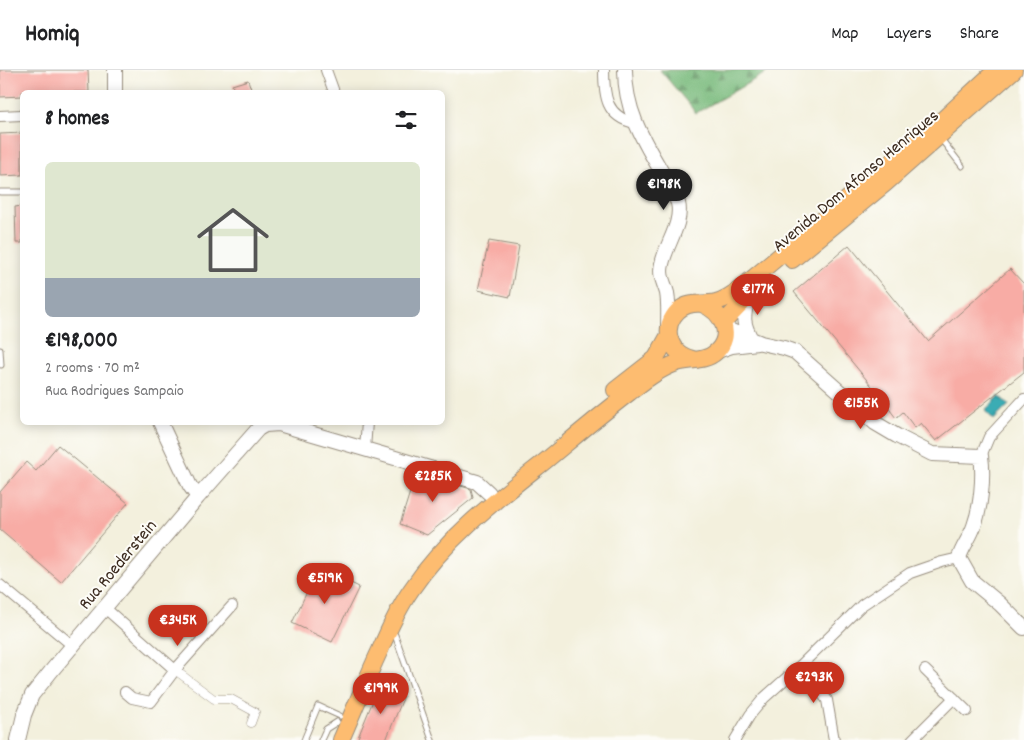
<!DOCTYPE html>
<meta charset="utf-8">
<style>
:root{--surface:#fff;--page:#f2f2f2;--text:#202124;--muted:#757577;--line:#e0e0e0;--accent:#c8321e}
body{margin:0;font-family:Dekko,sans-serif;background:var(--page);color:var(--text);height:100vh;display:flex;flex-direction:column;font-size:19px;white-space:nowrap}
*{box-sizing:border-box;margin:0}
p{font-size:16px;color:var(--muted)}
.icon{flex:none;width:28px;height:28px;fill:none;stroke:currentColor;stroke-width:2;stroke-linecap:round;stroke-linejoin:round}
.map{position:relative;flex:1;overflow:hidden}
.sheet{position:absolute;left:20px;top:20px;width:425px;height:335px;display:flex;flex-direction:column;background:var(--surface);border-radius:8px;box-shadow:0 2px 12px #0003}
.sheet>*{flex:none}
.price{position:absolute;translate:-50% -42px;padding:0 11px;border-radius:18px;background:var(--accent);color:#fff;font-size:16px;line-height:32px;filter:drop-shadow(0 1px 2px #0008)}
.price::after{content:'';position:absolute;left:50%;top:30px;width:15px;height:11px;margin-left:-8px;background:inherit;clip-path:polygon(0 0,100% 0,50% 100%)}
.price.on{background:#222;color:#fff}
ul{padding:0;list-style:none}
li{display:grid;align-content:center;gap:10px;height:265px;padding:0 25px}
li+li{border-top:1px solid var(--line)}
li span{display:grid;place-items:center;height:155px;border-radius:8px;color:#555}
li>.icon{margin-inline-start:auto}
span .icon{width:90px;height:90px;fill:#fffc;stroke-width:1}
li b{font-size:21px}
h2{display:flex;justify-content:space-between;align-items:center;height:60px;padding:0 25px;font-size:21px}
header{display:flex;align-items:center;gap:30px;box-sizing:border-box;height:70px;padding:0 25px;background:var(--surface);border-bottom:1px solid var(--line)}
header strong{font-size:24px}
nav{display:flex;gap:28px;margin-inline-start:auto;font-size:18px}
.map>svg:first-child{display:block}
.forest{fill:url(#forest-firs);stroke:#5a724d}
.water{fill:url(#water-ripples);stroke:#3a6b69}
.building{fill:#f8aca5}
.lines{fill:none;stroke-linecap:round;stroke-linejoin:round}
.service-casing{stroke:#978d7e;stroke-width:7}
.pedestrian-casing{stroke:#978d7e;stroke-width:9}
.minor-casing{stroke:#978d7e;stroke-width:12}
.tertiary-casing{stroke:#978d7e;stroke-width:16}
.primary-casing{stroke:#978d7e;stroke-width:18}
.service{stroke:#fff;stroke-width:5}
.pedestrian{stroke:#fff;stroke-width:8}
.minor{stroke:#fff;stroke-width:10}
.tertiary{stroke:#fff;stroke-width:14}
.primary{stroke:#fdbc70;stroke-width:16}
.labels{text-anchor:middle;stroke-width:4;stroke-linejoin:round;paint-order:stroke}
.street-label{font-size:18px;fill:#3b2a1e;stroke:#fdfcf7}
</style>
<header>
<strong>Homiq</strong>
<nav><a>Map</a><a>Layers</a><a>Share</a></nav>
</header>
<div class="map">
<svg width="1024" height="670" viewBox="0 0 1024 670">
<defs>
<pattern id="forest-firs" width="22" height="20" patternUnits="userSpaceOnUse" patternTransform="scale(1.25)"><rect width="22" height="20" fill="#78ba7c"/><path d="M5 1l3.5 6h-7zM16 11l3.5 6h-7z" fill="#649765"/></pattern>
<pattern id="water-ripples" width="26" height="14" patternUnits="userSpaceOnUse" patternTransform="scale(1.25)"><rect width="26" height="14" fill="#3aacb4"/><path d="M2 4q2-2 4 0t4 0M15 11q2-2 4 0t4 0" fill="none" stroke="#328c92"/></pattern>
</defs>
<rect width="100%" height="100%" fill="#fdfcf7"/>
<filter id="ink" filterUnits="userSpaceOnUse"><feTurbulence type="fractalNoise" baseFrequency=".02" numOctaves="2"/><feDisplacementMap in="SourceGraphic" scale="10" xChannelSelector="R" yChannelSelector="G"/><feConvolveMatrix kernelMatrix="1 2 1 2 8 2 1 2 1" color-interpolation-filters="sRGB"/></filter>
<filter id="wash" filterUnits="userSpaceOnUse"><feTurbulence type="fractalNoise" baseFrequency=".0096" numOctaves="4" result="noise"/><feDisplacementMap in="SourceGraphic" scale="20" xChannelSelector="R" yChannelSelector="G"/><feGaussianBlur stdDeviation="1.12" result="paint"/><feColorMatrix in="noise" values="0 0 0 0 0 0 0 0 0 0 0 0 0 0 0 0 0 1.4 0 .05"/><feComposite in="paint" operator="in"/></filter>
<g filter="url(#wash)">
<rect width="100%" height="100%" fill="#f3f0dd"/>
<path class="forest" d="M660 0H771L696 43Z"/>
<path class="water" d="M999 326 1009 335 994 350 985 341Z"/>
<g id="blocks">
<path class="building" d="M0 0H88L89 22H22V26L0 27Z
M248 10 252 22H235L232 15Z
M22 63V105L0 106V64Z
M22 136V173H16L15 137Z
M489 171 519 176 510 227 478 220Z
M849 175 928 271 1010 199 1024 214V302L936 371 921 353 915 358 903 342 896 348 871 315 794 222Z
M58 375 128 433 61 512 0 460V422L26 392 36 401Z
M416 403 471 419 473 428 427 465 400 454Z
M319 497 359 517 332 572 292 553Z
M379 616 404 626 386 670H357Z"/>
</g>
</g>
<g filter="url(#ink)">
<use href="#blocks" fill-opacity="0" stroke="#978d7e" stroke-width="1"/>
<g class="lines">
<g class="service-casing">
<path id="service" d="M941 69 962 96
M0 122H22
M0 280 1 295
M395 565 432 670
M304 670 318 636 340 646
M321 670 326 659 337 652"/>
</g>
<g class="pedestrian-casing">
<path id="pedestrian" d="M175 600 214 629H231L255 642 251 653"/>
</g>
<g class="minor-casing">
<path id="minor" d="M326 0 334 22
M604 0C604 26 606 47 635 53
M0 46 22 45
M365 379 367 352
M981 386 989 367 1024 329
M0 515 73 576
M105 538 175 600
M801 595 827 630 834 670
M925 600 967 641
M125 622 132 628 151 632 175 600 232 536
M735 670 750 645 764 628 801 595 862 535 910 503 942 492 959 488
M912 670 954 628"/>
</g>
<g class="tertiary-casing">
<path id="tertiary" d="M115 0V22
M625 0C625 38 641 67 660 99 666 110 674 121 678 133 683 153 666 174 662 194 659 206 664 212 667 223 669 234 668 247 668 258
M748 225C744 246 741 250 751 269
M724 258 761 273 784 278 795 282 875 353 897 366 932 384 981 386C984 406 981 437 974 456 970 468 962 477 959 488L972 511 1000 534 1024 558
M715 282 732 276 757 273
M160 352 190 416 198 427
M18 670 24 645 32 625 53 599 198 427 258 359 265 355 279 354 477 412 489 423"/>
</g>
<g class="primary-casing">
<path id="primary" d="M792 190 886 113 1014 0
M723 253 757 218
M696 290C683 287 674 282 670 269 665 254 676 236 693 234 700 233 708 234 716 232 728 229 737 221 746 214L943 49 996 0
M615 320 656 288 669 265
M341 670C354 640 366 610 380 580 389 559 398 539 411 520 446 468 496 430 544 392 572 369 600 345 629 323 643 312 659 299 677 293 689 289 705 292 716 282 734 265 722 242 702 234"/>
</g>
<use href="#service" class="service"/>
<use href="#pedestrian" class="pedestrian"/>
<use href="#minor" class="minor"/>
<use href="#tertiary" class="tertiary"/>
<use href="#primary" class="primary"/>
</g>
</g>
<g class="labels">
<g class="street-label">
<text transform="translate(855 110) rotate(-40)" y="6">Avenida Dom Afonso Henriques</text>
<text transform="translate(117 494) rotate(-50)" y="6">Rua Roederstein</text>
</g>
</g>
</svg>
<b class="price on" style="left:664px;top:141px">€198K</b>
<b class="price" style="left:758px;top:246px">€177K</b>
<b class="price" style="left:861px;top:360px">€155K</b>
<b class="price" style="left:433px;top:433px">€285K</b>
<b class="price" style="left:325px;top:535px">€519K</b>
<b class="price" style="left:178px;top:577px">€345K</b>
<b class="price" style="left:814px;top:634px">€293K</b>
<b class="price" style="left:381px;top:645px">€199K</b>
<section class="sheet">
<h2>8 homes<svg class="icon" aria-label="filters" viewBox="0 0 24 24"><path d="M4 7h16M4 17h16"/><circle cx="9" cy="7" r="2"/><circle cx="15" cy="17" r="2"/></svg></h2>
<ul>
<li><span style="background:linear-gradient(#dfe7d0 75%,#9aa5b1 0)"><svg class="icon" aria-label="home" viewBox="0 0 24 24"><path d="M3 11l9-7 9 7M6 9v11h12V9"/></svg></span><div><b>€198,000</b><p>2 rooms · 70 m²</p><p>Rua Rodrigues Sampaio</p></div></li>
</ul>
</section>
</div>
